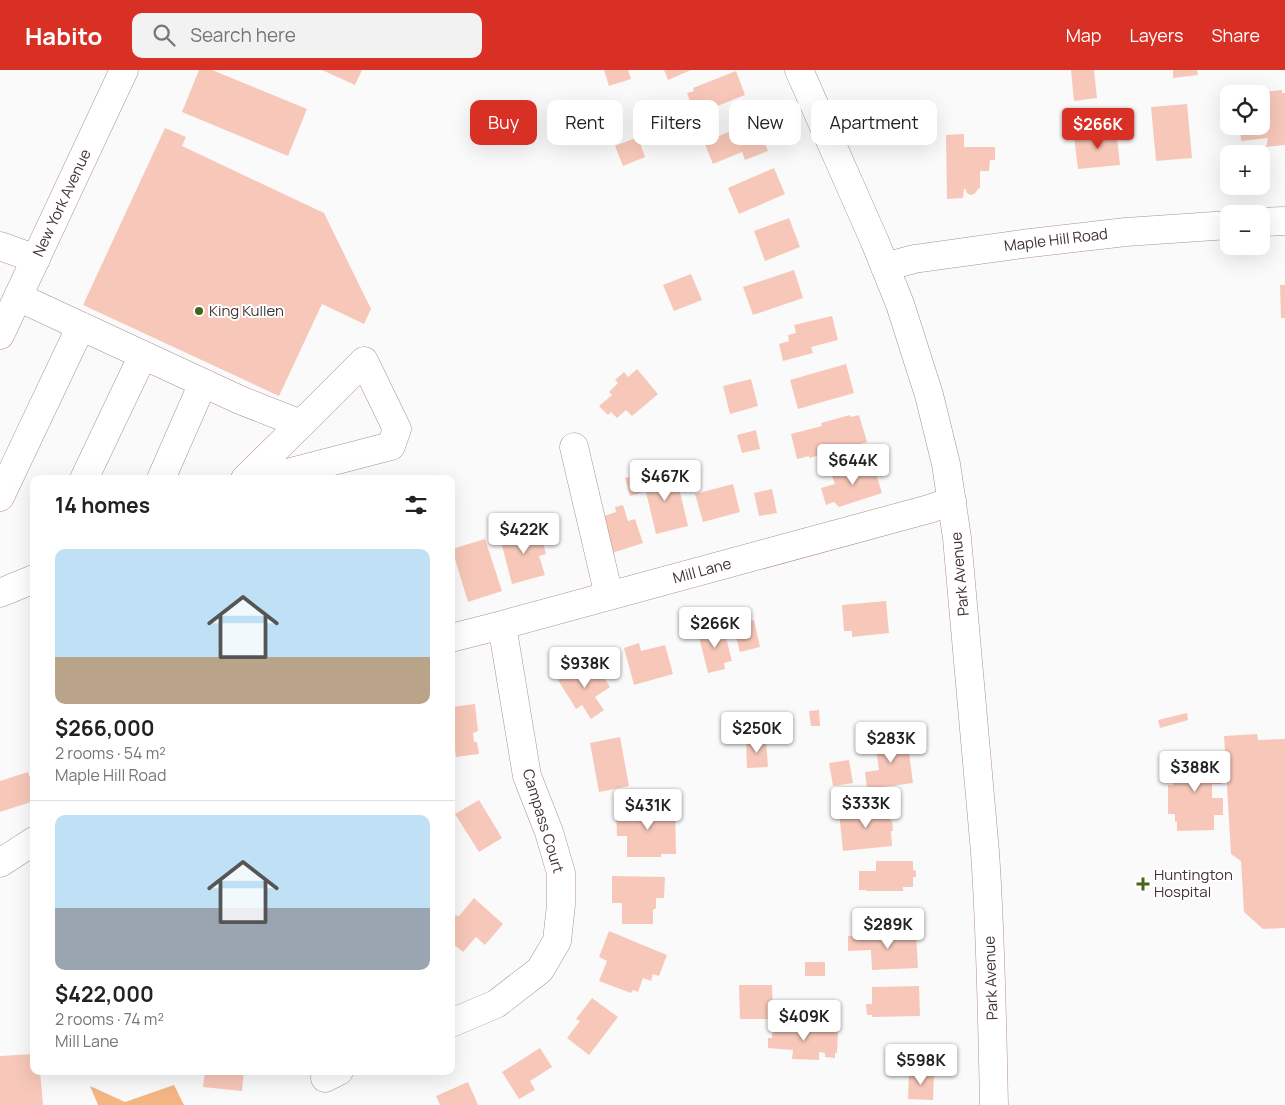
<!DOCTYPE html>
<meta charset="utf-8">
<style>
:root{--surface:#fff;--page:#f2f2f2;--text:#222;--muted:#767676;--line:#e0e0e0;--accent:#d93025}
body{margin:0;font-family:Manrope,sans-serif;background:var(--page);color:var(--text);height:100vh;display:flex;flex-direction:column;font-size:19px;white-space:nowrap}
*{box-sizing:border-box;margin:0}
p{font-size:16px;color:var(--muted)}
.icon{flex:none;width:28px;height:28px;fill:none;stroke:currentColor;stroke-width:2;stroke-linecap:round;stroke-linejoin:round}
.map{position:relative;flex:1;overflow:hidden}
.panel{position:absolute;left:30px;top:405px;width:425px;height:600px;display:flex;flex-direction:column;background:var(--surface);border-radius:10px;box-shadow:0 5px 20px #0002}
.panel>*{flex:none}
.hud{position:absolute;left:470px;top:30px;width:475px;height:45px;display:flex;gap:10px}
.tools{position:absolute;left:1220px;top:15px;display:grid;gap:10px}
.tools a{display:grid;place-items:center;width:50px;height:50px;border-radius:10px;background:var(--surface);box-shadow:0 5px 20px #0002;font-size:25px}
.price{position:absolute;translate:-50% -42px;padding:0 11px;border-radius:5px;background:#fff;color:#222;font-size:16px;line-height:32px;filter:drop-shadow(0 1px 2px #0008)}
.price::after{content:'';position:absolute;left:50%;top:30px;width:15px;height:11px;margin-left:-8px;background:inherit;clip-path:polygon(0 0,100% 0,50% 100%)}
.price.selected{background:var(--accent);color:#fff}
ul{padding:0;list-style:none}
li{display:grid;align-content:center;gap:10px;height:265px;padding:0 25px}
li+li{border-top:1px solid var(--line)}
li span{display:grid;place-items:center;height:155px;border-radius:10px;color:#555}
li>.icon{margin-inline-start:auto}
span .icon{width:90px;height:90px;fill:#fffc;stroke-width:1}
li b{font-size:21px}
h2{display:flex;justify-content:space-between;align-items:center;height:60px;padding:0 25px;font-size:21px}
.chip{padding:0 18px;border-radius:10px;background:var(--surface);box-shadow:0 5px 20px #0002;font-size:18px;line-height:45px}
.chip.selected{background:var(--accent);color:#fff}
header{display:flex;align-items:center;gap:30px;box-sizing:border-box;height:70px;padding:0 25px;background:var(--accent);color:#fff}
header strong{font-size:24px}
nav{display:flex;gap:28px;margin-inline-start:auto;font-size:18px}
.search{width:350px;height:45px;background:var(--page);display:flex;align-items:center;gap:12px;box-sizing:border-box;padding:0 18px;border-radius:10px;color:var(--muted);font-size:19px}
.map>svg:first-child{display:block}
.forest{fill:#f3b683}
.building{fill:#f7c8b9}
.lines{fill:none;stroke-linecap:round;stroke-linejoin:round}
.minor-casing{stroke:#b28e8f;stroke-width:29}
.major-casing{stroke:#b28e8f;stroke-width:29}
.minor{stroke:#fff;stroke-width:28}
.major{stroke:#fff;stroke-width:28}
.poi-dot{fill:#476519;stroke:#fff;stroke-width:2}
.labels{text-anchor:middle;stroke-width:4;stroke-linejoin:round;paint-order:stroke}
.street-label{font-size:15px;fill:#423334;stroke:#fff}
.poi-label{font-size:15px;fill:#423334;stroke:#fff;text-anchor:start}
</style>
<header>
<strong>Habito</strong>
<div class="search"><svg class="icon" aria-label="search" viewBox="0 0 24 24"><circle cx="10" cy="10" r="6"/><path d="M15 15l6 6"/></svg>Search here</div>
<nav><a>Map</a><a>Layers</a><a>Share</a></nav>
</header>
<div class="map">
<svg width="1285" height="1035" viewBox="0 0 1285 1035">
<rect width="100%" height="100%" fill="#fafafa"/>
<path class="forest" d="M174 1015 184 1035H98L90 1016 125 1032Z"/>
<path class="building" d="M199 0H212L307 39 288 86 182 42Z
M322 0H362L355 15Z
M604 0H628L631 9 609 16Z
M664 0H691L668 10Z
M1071 0H1094L1097 28 1074 31Z
M1173 0H1197L1198 5 1173 8Z
M736 1 745 25 702 42 698 31 691 34 687 23 694 21 693 18Z
M1282 20V23H1285V75L1266 77 1268 68 1241 71 1240 56H1261V22Z
M1187 34 1192 88 1156 91 1151 37Z
M756 51 768 81 745 90 742 82 713 94 704 72Z
M165 58 186 67 182 76 324 143 371 239 364 254 322 234 279 326 83 235Z
M1116 58 1120 95 1078 99 1074 67 1103 64 1102 59Z
M964 64V77H995V90H990L989 101H980V118L978 119 976 122 974 124 970 125 966 122V119H964L963 128 947 129 946 65Z
M638 67 645 87 623 96 615 76Z
M774 98 785 124 739 144 728 118Z
M789 148 800 177 765 191 754 161Z
M794 200 803 228 753 245 743 217Z
M691 204 702 230 674 241 663 215Z
M1280 215H1285V248H1281Z
M832 246 838 270 811 277 813 283 783 291 779 274 789 271 788 265 796 263 794 255Z
M846 294 854 323 798 339 790 310Z
M637 299 658 324 632 346 626 340 617 348 611 342 608 345 599 336 612 325 609 322 618 313 615 310 624 302 628 307Z
M751 309 758 336 730 344 723 316Z
M850 345 851 347 859 345 867 372 809 388V386L797 389 791 364 822 356 821 353Z
M756 360 760 379 742 383 737 365Z
M873 393 882 423 839 437 834 432 826 435 821 418 835 414 832 406Z
M668 397 671 407 676 405 688 456 656 464 644 414 651 412 649 402Z
M639 405 643 422 630 426 625 408Z
M733 414 740 442 703 452 695 424Z
M772 419 777 443 759 446 754 423Z
M623 435 628 451 635 449 643 473 612 483 601 447 616 442 615 437Z
M539 457 546 484 539 486 545 505 512 514 500 468Z
M485 469 502 521 468 532 452 479Z
M886 531 889 563 852 567V561H844L842 535Z
M754 550 760 577 740 582 733 555Z
M723 556 732 591 724 593 725 599 708 603 698 563Z
M639 573 641 581 665 575 673 604 634 615 624 578Z
M595 594 610 617 595 627 604 640 591 649 582 635 576 639 558 610 573 600 576 606Z
M475 634 478 661 473 663 474 672H477L479 684 456 687 455 679H451V637Z
M819 640 820 656H811L809 641Z
M1187 643 1188 650 1160 658 1158 650Z
M1257 664 1258 670 1285 669V858L1263 859 1244 842 1241 791 1231 784 1224 666Z
M620 667 629 716 599 722 590 673Z
M907 667 913 713 867 719 865 702 879 700 875 671Z
M766 670 768 697 747 698 746 671Z
M1202 682V690H1221V714H1212V728H1223V745H1214V760L1177 761V752H1175V744H1168V715H1173V697H1181V683Z
M849 690 853 713 833 716 829 693Z
M28 702 34 720V731L0 742V711Z
M479 730 502 768 479 782 455 744Z
M889 737 890 750 892 751 893 761H891L892 776 843 781 839 742Z
M675 738 676 784H661V787H627V766H617L616 739Z
M876 791H913V800L916 801V807H913V817H903V821H866V820H859V801H876Z
M612 806 665 807 664 828H656V838L653 840V854H622V833H612Z
M474 828 503 854 485 875 476 867 463 882 451 872V847L453 845 459 846Z
M609 861 667 885 659 906 653 904 651 911 643 908 638 922 633 920 631 923 599 911 607 891 599 887Z
M916 863 918 898 872 900 871 880 848 881V866Z
M805 892H825V906H805Z
M739 915H772L773 949H740Z
M919 916 920 946 872 947V945H867L866 934H872V917Z
M592 928 618 947 589 985 567 968 580 951 576 949Z
M773 956 810 957 809 961H838L837 983H835V988L825 987V983L819 982V990L792 989 793 980 768 978V968H772Z
M540 978 552 997 530 1011 535 1020 519 1029 502 1002Z
M34 984V1001H40L43 1035H0V986Z
M205 1001H244L242 1021 203 1017Z
M909 1002 934 1004 933 1030 908 1029Z
M468 1012 478 1035H440L436 1026Z"/>
<g class="lines">
<g class="minor-casing">
<path id="minor" d="M1261 152 1285 151
M0 176 36 189
M885 197 914 189 1022 174 1126 162 1229 155
M18 227 240 330 301 354 245 409
M574 377 609 526
M84 409 143 285
M161 409 203 313
M264 409 391 376 397 359 364 291 301 354
M0 427 81 256
M0 523 34 509
M451 568 502 555 929 439 952 431
M0 793 34 771
M451 953 496 934 540 900 557 871 561 835V803L549 762 527 706 502 555
M325 1008 339 1001"/>
</g>
<g class="major-casing">
<path id="major" d="M799 0 875 172 900 234 929 325 946 394 957 468 985 782C991 867 992 951 994 1035
M0 265 124 0"/>
</g>
<use href="#minor" class="minor"/>
<use href="#major" class="major"/>
</g>
<g class="poi-dot">
<circle cx="199" cy="241" r="5"/>
<path d="M1140.5 806.5h5v5h5v5h-5v5h-5v-5h-5v-5h5z"/>
</g>
<g class="labels">
<g class="street-label">
<text transform="translate(62 133) rotate(-65)" y="5">New York Avenue</text>
<text transform="translate(1056 170) rotate(-7)" y="5">Maple Hill Road</text>
<text transform="translate(702 501) rotate(-15)" y="5">Mill Lane</text>
<text transform="translate(960 504) rotate(-95)" y="5">Park Avenue</text>
<text transform="translate(543 751) rotate(73)" y="5">Campass Court</text>
<text transform="translate(991 908) rotate(-92)" y="5">Park Avenue</text>
</g>
<g class="poi-label">
<text x="209" y="246">King Kullen</text>
<text x="1154" y="810">Huntington<tspan x="1154" dy="17">Hospital</tspan></text>
</g>
</g>
</svg>
<div class="tools">
<a><svg class="icon" aria-label="locate" viewBox="0 0 24 24"><circle cx="12" cy="12" r="6"/><path d="M12 2v4M12 18v4M2 12h4M18 12h4"/></svg></a>
<a>+</a>
<a>−</a>
</div>
<b class="price selected" style="left:1098px;top:80px">$266K</b>
<b class="price" style="left:853px;top:416px">$644K</b>
<b class="price" style="left:665px;top:432px">$467K</b>
<b class="price" style="left:524px;top:485px">$422K</b>
<b class="price" style="left:715px;top:579px">$266K</b>
<b class="price" style="left:585px;top:619px">$938K</b>
<b class="price" style="left:757px;top:684px">$250K</b>
<b class="price" style="left:891px;top:694px">$283K</b>
<b class="price" style="left:1195px;top:723px">$388K</b>
<b class="price" style="left:866px;top:759px">$333K</b>
<b class="price" style="left:648px;top:761px">$431K</b>
<b class="price" style="left:888px;top:880px">$289K</b>
<b class="price" style="left:804px;top:972px">$409K</b>
<b class="price" style="left:921px;top:1016px">$598K</b>
<div class="hud">
<a class="chip selected">Buy</a>
<a class="chip">Rent</a>
<a class="chip">Filters</a>
<a class="chip">New</a>
<a class="chip">Apartment</a>
</div>
<section class="panel">
<h2>14 homes<svg class="icon" aria-label="filters" viewBox="0 0 24 24"><path d="M4 7h16M4 17h16"/><circle cx="9" cy="7" r="2"/><circle cx="15" cy="17" r="2"/></svg></h2>
<ul>
<li><span style="background:linear-gradient(#bfe0f5 70%,#b9a48a 0)"><svg class="icon" aria-label="home" viewBox="0 0 24 24"><path d="M3 11l9-7 9 7M6 9v11h12V9"/></svg></span><div><b>$266,000</b><p>2 rooms · 54 m²</p><p>Maple Hill Road</p></div></li>
<li><span style="background:linear-gradient(#bfe0f5 60%,#9aa5b1 0)"><svg class="icon" aria-label="home" viewBox="0 0 24 24"><path d="M3 11l9-7 9 7M6 9v11h12V9"/></svg></span><div><b>$422,000</b><p>2 rooms · 74 m²</p><p>Mill Lane</p></div></li>
</ul>
</section>
</div>
